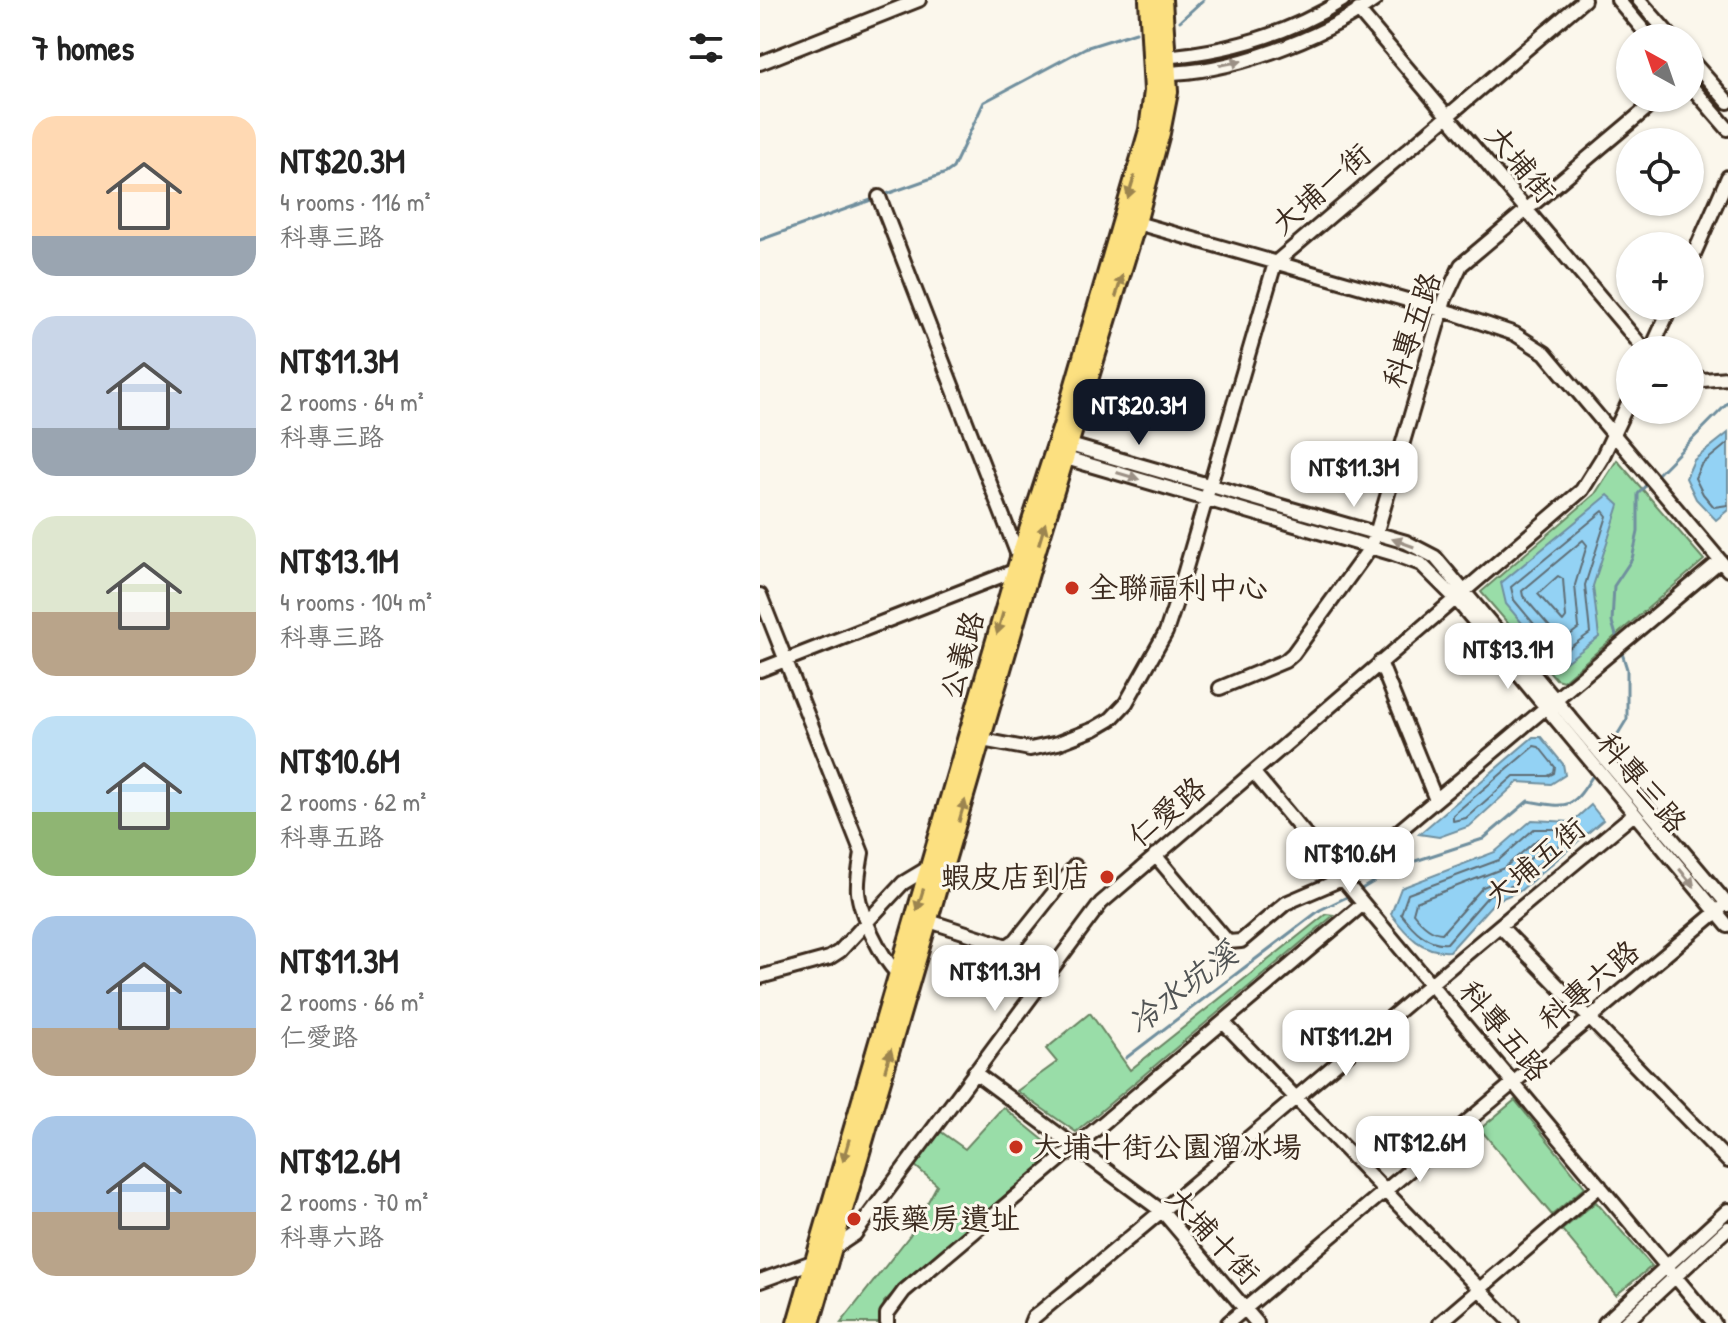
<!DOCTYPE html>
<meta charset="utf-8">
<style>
:root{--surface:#fff;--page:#f6f6f6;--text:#222;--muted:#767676;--accent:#111827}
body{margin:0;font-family:"Patrick Hand","LXGW WenKai TC",sans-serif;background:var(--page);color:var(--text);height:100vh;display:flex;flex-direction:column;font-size:30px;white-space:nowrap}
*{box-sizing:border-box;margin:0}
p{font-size:26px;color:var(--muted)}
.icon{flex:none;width:44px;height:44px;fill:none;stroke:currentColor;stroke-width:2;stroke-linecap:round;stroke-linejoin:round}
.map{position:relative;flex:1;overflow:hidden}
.side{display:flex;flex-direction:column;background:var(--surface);width:760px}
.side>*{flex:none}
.needle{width:52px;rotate:320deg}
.controls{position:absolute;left:856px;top:24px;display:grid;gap:16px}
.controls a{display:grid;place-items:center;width:88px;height:88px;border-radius:50%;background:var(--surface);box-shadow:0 2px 6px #0004;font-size:40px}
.price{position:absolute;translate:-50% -68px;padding:0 18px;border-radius:16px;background:#fff;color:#222;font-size:26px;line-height:52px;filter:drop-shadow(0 2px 4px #0008)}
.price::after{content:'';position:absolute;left:50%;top:48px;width:24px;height:18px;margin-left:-12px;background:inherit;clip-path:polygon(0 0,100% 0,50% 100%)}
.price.current{background:var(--accent);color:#fff}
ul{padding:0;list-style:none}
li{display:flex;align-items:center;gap:24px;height:200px;padding:0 32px}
li span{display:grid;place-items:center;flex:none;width:224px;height:160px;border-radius:24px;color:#555}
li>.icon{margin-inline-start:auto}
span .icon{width:96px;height:96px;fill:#fffc;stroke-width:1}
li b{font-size:34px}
h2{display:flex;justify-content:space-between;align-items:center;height:96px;padding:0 32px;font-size:34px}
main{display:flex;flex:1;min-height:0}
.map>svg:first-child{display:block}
.green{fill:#99dda8;stroke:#6a8463;stroke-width:2}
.water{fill:#93d2f4;stroke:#708f9e;stroke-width:2}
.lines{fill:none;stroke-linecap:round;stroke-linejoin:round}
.shore{stroke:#5e6d74;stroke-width:2}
.stream{stroke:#708f9e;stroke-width:3}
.minor-casing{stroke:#3b2a1e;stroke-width:18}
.major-casing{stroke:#3b2a1e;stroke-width:22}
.minor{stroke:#fbf7ec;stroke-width:12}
.major{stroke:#fce080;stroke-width:16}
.oneway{fill:#9b9085}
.oneway2{fill:#9c854f}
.poi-dot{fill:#c8321e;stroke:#fbf7ec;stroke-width:3}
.labels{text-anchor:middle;stroke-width:6;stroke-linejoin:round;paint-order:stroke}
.street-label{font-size:30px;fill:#3b2a1e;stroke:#fbf7ec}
.poi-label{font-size:30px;fill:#3b2a1e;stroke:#fbf7ec;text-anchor:start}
.water-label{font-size:32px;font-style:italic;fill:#515454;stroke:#fbf7ec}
</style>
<main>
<section class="side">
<h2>7 homes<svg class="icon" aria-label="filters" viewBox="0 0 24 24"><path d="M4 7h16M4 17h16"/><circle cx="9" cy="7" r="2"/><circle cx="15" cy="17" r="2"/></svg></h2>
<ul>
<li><span style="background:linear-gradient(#ffd9b3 75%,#9aa5b1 0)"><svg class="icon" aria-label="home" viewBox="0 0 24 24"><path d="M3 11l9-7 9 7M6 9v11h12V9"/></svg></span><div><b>NT$20.3M</b><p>4 rooms · 116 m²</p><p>科專三路</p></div></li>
<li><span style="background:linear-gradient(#c9d6e8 70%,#9aa5b1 0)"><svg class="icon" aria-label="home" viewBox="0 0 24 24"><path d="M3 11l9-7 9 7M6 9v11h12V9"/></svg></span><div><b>NT$11.3M</b><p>2 rooms · 64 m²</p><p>科專三路</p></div></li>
<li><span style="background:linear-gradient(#dfe7d0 60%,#b9a48a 0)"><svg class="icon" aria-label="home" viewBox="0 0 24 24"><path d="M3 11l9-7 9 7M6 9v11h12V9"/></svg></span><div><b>NT$13.1M</b><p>4 rooms · 104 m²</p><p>科專三路</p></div></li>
<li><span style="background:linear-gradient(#bfe0f5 60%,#8fb573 0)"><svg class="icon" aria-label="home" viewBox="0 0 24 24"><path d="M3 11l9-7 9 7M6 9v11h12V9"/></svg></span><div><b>NT$10.6M</b><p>2 rooms · 62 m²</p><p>科專五路</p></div></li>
<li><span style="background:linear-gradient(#a9c7e8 70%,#b9a48a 0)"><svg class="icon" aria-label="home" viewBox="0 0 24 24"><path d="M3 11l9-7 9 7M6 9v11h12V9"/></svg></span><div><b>NT$11.3M</b><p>2 rooms · 66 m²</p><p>仁愛路</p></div></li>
<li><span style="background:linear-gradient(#a9c7e8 60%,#b9a48a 0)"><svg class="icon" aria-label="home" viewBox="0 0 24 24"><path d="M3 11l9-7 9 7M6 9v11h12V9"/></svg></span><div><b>NT$12.6M</b><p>2 rooms · 70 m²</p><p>科專六路</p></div></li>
</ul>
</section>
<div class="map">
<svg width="968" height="1323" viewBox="0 0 968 1323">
<rect width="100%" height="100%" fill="#fbf7ec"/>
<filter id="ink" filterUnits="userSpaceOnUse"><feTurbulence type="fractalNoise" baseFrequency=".0125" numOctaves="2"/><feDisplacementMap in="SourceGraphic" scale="16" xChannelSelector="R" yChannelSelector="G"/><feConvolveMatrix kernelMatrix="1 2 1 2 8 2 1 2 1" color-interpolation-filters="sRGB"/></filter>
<g filter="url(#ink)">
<path class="green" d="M857 460 944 560 803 681 796 679 721 592 835 494Z
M566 914 574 915 316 1132 257 1091 297 1062 286 1049 330 1013 370 1070Z
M755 1100 825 1187 792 1215 720 1129Z
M243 1107 297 1151 152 1275 124 1302 122 1323H81L150 1235 177 1185 153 1164 177 1129 205 1149Z
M836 1202 892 1266 856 1295 802 1230Z"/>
<path class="water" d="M968 433V510L956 520 936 499 926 478 934 460Z
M848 495 859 505 833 586 839 637 803 664 789 655 746 604 741 583Z
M773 737H781L803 764 805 775 791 784 758 782 710 826 679 837 659 834Z
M831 805 843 820 760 891 735 901 690 951C662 953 647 935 631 914L641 888 735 852 772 820 812 822Z"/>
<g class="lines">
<path class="shore" d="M968 443 941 465 935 478 943 494 954 507 968 505
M843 511 847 516 825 585 830 633 802 653 794 648 754 600 751 587Z
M823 540 827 545 815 585 819 628 802 641 763 596 762 591Z
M798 576 803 579 806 618 803 622 778 594Z
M774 746 779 747 795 767 794 773 788 776H754L706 818 693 821V815Z
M774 829H809L813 834 756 884 729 895 687 943C667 945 653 929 641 914L648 894 739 860Z
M778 839H785L786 845 751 875 723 887 682 933C670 933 660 922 653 913L656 902 744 868Z"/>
<path class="stream" d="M420 21 443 0
M124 195 186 173 193 168 224 102 325 48 376 32
M0 240 111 200
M895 477 968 403
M858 642 852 622 854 586 872 559 878 532V494L889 482
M845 755 867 719V669L861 650
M598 891 640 866 723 839 768 801C811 809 812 809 835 772
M366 1058 560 910 591 895"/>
<g class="minor-casing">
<path id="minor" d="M858 0 890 38
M879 0 912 38
M598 10 885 350
M402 57C467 52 527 35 583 0
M930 59 968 102
M0 63 159 0
M401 73C467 74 561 39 615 0
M930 85 968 129
M119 197 259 558 263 559
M377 223 696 314 755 334 785 353 968 570
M930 263 968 177
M891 350 911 306
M930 374 943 380 968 378
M303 443 646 542 675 557 968 905
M299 456 634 554 661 564 695 598 968 926
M0 595 102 853C100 865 97 879 98 892 100 914 121 957 137 973
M620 662 676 800
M0 670 259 569
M460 688 525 661 533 654 610 548 616 534 685 299 701 265 899 98
M222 740 270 749 298 743 334 729 351 719 366 703 406 632 416 602 515 263 824 0
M494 773 954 1323
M395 855 468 942 481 941 526 903 582 879 960 561
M169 921 247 946 256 940 315 866
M740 926 968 1161
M0 977 69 958 80 951 143 883 173 865
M463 1022 752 1323
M214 1072 403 1212 497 1323
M0 1281 55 1261 95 1234 341 903 822 490 842 458 870 399
M127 1323V1314L144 1291 603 904
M271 1323 273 1318C475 1152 672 980 874 814
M468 1323 961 908
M680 1323 840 1186
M845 1323 968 1210
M865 1323 968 1228"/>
</g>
<g class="major-casing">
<path id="major" d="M36 1323 259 558 302 426 388 130 393 91 388 0
M51 1323 273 563 377 223 401 133 409 92 403 0"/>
</g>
<use href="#minor" class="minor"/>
<use href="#major" class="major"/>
</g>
<defs><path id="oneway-solid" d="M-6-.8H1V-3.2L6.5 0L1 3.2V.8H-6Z" transform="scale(2)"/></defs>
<g class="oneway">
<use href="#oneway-solid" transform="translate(471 63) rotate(-12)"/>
<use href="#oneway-solid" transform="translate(368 476) rotate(17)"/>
<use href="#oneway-solid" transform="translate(643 543) rotate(-160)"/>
<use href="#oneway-solid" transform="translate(927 878) rotate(50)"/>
</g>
<g class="oneway2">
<use href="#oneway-solid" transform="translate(371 187) rotate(107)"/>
<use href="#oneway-solid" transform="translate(359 286) rotate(-73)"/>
<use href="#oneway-solid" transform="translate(282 534) rotate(-73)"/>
<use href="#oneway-solid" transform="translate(240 623) rotate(106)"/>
<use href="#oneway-solid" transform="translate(202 811) rotate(-74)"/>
<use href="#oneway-solid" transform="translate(160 900) rotate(107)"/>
<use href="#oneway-solid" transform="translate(128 1060) rotate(-74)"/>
<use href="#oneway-solid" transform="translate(86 1150) rotate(106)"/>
</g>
</g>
<g class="poi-dot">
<circle cx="312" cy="588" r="8"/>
<circle cx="347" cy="877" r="8"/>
<circle cx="256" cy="1147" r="8"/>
<circle cx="94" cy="1219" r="8"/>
</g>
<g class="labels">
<g class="street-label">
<text transform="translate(761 164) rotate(50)" y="10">大埔街</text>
<text transform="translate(561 189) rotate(-41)" y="10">大埔一街</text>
<text transform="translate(652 330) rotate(-71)" y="10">科專五路</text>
<text transform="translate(202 655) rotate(-74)" y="10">公義路</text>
<text transform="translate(882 783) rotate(50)" y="10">科專三路</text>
<text transform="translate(407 812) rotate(-40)" y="10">仁愛路</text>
<text transform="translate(775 862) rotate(-40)" y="10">大埔五街</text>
<text transform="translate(829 985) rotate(-40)" y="10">科專六路</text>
<text transform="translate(744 1031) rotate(50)" y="10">科專五路</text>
<text transform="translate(453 1236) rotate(47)" y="10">大埔十街</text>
</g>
<g class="poi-label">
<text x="328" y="598">全聯福利中心</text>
<text x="331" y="887" text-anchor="end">蝦皮店到店</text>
<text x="272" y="1157">大埔十街公園溜冰場</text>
<text x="110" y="1229">張藥房遺址</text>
</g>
<g class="water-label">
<text transform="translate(422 988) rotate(-37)" y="11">冷水坑溪</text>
</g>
</g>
</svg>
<div class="controls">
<a><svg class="needle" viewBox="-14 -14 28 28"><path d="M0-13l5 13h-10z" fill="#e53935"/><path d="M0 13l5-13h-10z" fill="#767676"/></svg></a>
<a><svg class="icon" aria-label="locate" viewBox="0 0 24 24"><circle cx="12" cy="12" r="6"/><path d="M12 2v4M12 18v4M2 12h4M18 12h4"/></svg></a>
<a>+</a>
<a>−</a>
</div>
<b class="price current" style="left:379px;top:447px">NT$20.3M</b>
<b class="price" style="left:594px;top:509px">NT$11.3M</b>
<b class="price" style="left:748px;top:691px">NT$13.1M</b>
<b class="price" style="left:590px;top:895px">NT$10.6M</b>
<b class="price" style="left:235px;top:1013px">NT$11.3M</b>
<b class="price" style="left:586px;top:1078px">NT$11.2M</b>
<b class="price" style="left:660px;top:1184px">NT$12.6M</b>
</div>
</main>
